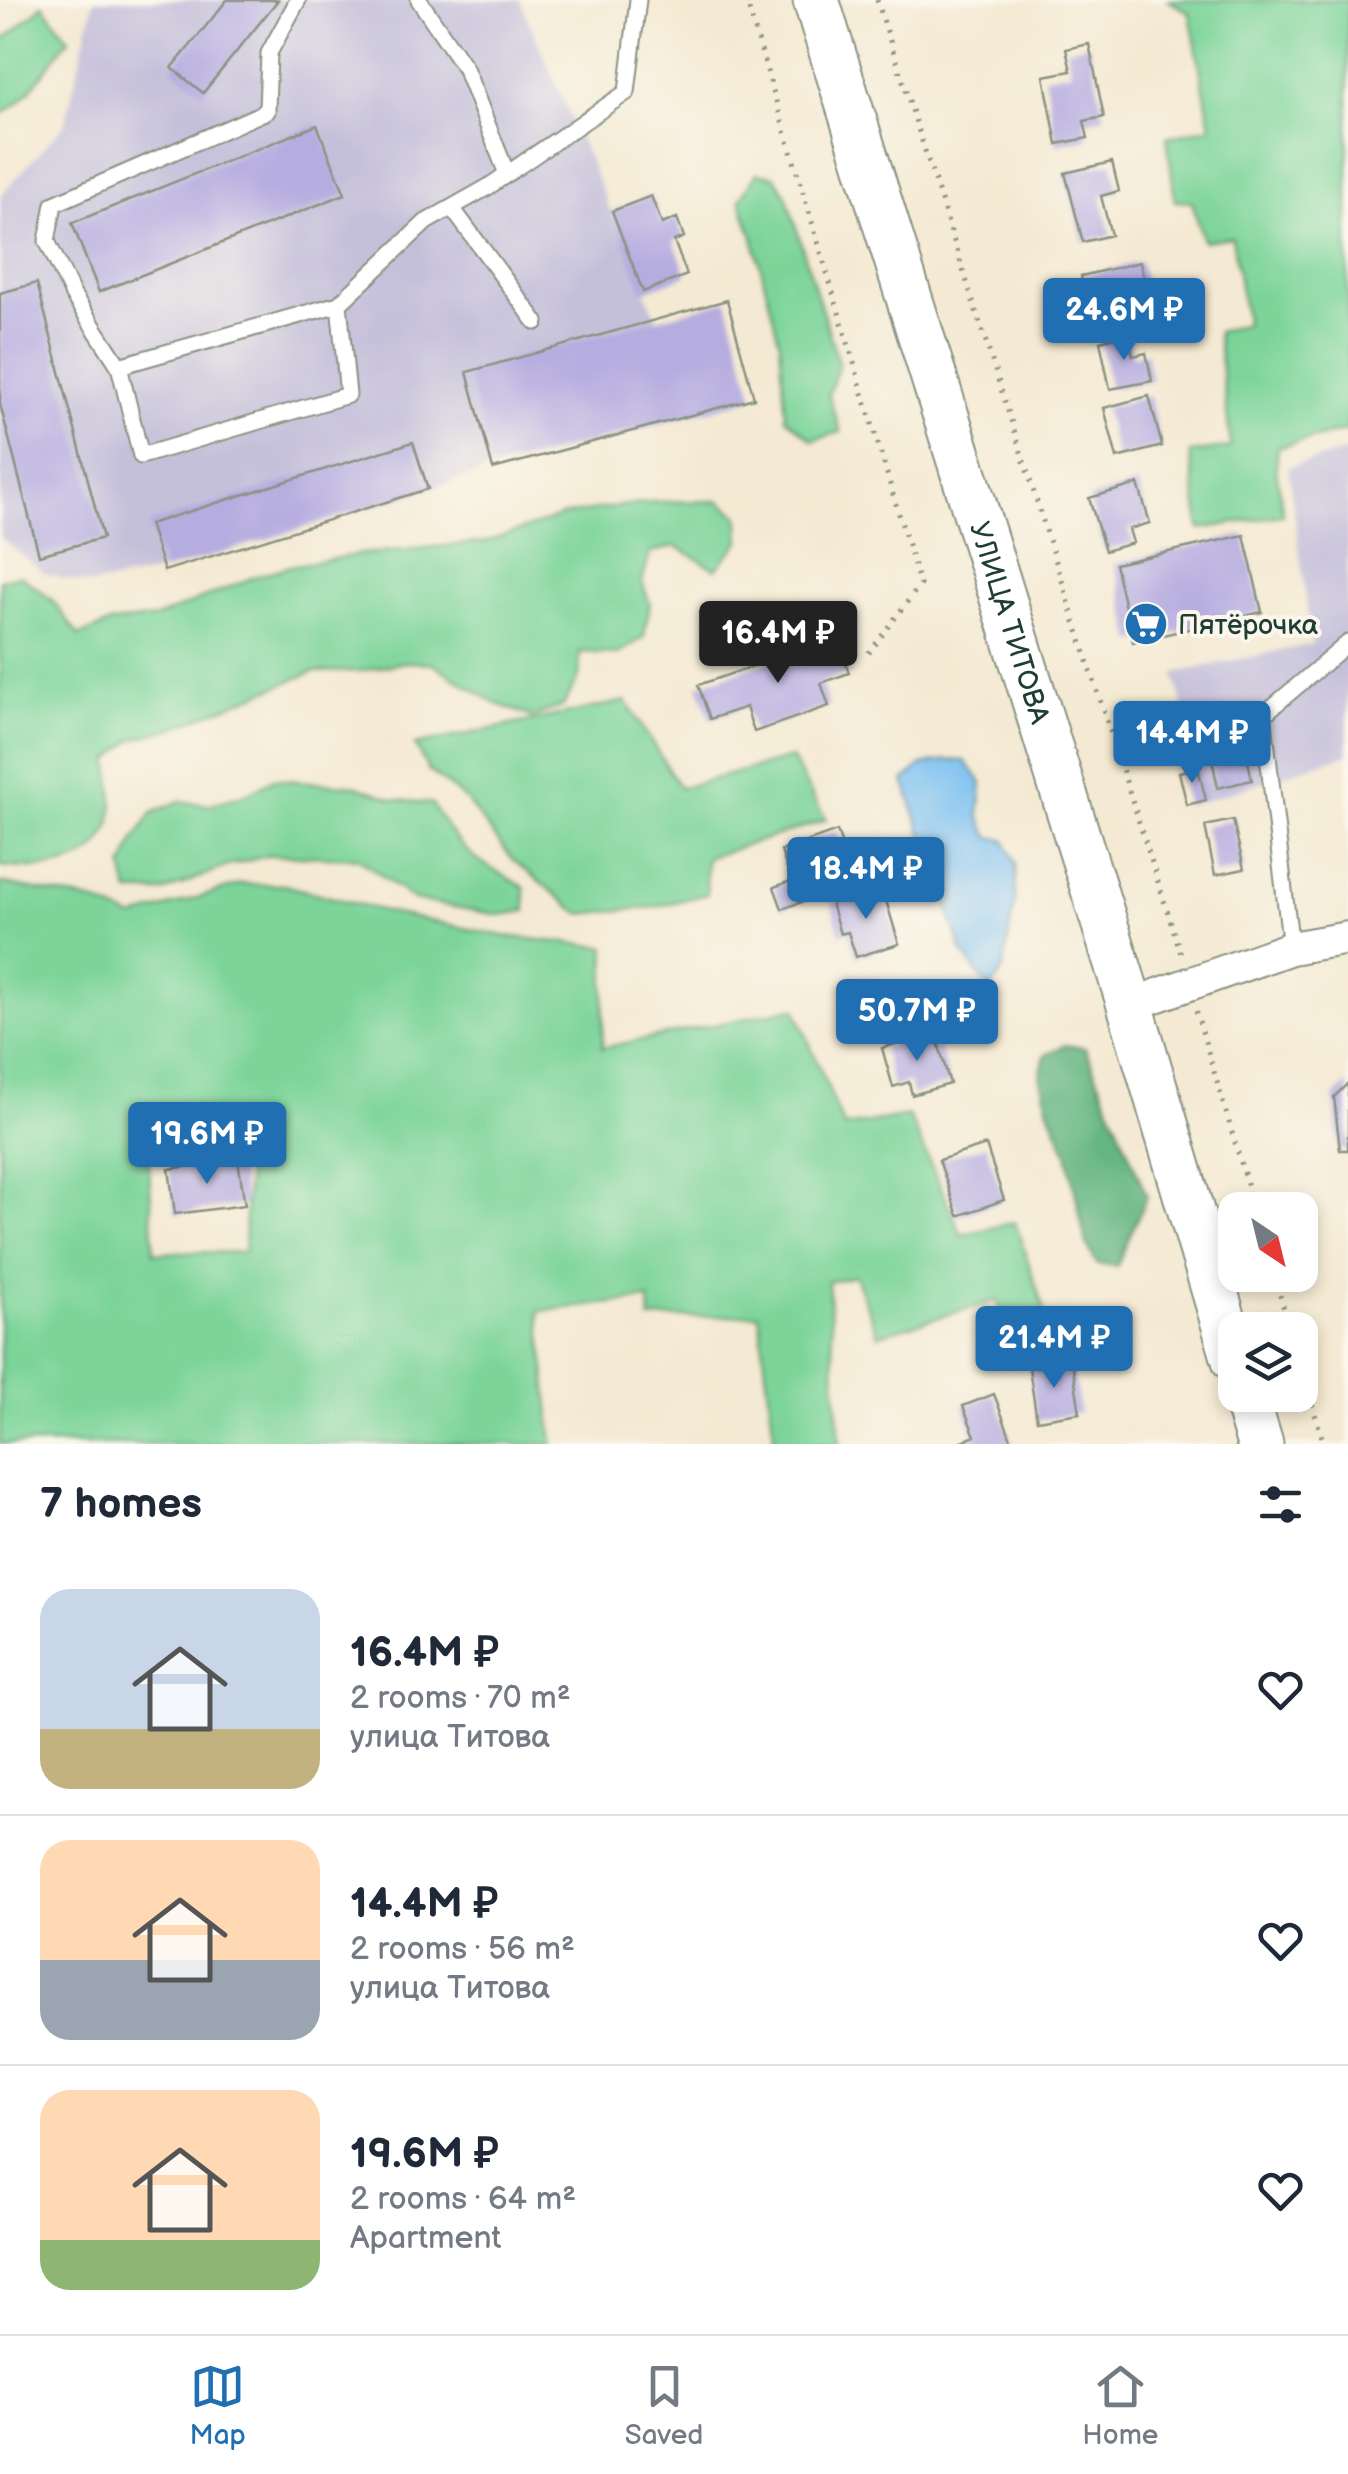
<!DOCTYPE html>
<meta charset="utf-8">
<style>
:root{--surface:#fff;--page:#f6f6f7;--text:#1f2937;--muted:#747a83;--line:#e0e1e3;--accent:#1f6fb2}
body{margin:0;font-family:"Balsamiq Sans",sans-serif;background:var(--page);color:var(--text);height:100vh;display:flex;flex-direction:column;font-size:38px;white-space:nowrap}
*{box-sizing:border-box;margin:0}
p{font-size:32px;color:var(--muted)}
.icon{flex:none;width:55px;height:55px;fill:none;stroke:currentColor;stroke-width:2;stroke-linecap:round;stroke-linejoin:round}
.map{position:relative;height:1444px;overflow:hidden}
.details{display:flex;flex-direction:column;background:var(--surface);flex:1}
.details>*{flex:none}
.needle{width:65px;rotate:145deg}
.buttons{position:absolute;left:1218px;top:1192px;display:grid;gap:20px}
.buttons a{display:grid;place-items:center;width:100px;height:100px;border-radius:20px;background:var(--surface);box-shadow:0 5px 15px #0003;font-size:50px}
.price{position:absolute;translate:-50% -85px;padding:0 22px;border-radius:10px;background:var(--accent);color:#fff;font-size:32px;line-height:65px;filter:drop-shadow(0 2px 5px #0008)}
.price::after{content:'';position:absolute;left:50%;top:60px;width:30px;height:22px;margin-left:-15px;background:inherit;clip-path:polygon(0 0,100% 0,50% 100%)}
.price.on{background:#222;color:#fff}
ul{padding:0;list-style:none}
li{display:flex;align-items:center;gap:30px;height:250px;padding:0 40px}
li+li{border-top:2px solid var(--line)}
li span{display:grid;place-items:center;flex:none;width:280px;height:200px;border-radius:30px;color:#555}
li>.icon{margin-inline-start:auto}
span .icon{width:120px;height:120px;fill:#fffc;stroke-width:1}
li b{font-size:42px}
h2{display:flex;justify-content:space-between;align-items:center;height:120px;padding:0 40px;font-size:42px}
.menu{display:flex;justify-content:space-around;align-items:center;height:140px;border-top:2px solid var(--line);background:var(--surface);font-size:28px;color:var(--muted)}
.menu a{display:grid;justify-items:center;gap:5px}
.menu .on{color:var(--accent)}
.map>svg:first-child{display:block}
.industrial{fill:#c5c0da}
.green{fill:#7cd499;stroke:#4e8866;stroke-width:2.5;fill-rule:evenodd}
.forest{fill:#65b681;stroke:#427a5a;stroke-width:2.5}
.water{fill:#7ac0f1;stroke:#4c7e92;stroke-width:2.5}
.building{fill:#b5ace0}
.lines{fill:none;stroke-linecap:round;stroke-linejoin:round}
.service-casing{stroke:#8a9383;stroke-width:19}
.minor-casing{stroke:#8a9383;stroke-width:36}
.secondary-casing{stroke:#8a9383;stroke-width:49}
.path{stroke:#8a9383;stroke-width:5;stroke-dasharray:2.5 8;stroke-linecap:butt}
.service{stroke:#fff;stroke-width:15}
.minor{stroke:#fff;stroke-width:32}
.secondary{stroke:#fff;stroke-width:45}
.labels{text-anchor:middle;stroke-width:8;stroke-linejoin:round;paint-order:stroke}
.street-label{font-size:28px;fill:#1f3d34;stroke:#fbf7ec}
.poi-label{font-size:28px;fill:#1f3d34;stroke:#fbf7ec;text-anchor:start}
</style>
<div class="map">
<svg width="1348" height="1444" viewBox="0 0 1348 1444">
<rect width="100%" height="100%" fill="#fbf7ec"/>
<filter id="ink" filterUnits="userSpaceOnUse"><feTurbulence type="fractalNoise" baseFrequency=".01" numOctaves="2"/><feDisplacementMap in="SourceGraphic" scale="20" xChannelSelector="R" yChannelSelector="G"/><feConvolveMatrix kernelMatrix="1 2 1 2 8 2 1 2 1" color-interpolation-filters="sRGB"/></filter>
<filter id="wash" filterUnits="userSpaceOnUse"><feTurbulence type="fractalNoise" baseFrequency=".0048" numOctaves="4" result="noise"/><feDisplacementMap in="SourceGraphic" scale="40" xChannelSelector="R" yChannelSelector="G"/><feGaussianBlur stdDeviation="2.25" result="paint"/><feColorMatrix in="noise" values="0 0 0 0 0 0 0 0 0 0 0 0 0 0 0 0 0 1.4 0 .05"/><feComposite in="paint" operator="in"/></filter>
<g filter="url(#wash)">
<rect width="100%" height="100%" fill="#f4e9d2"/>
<path class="industrial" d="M94 0H520L657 319 754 398 493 469 164 571 91 585 45 574 0 537V196L65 124Z
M1348 451V754L1206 800 1174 673 1312 644 1288 467Z"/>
<path class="green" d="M1168 0H1348V430L1278 447 1276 468 1283 515 1200 529 1190 453 1231 447 1217 332 1246 324 1232 237 1203 241 1192 202 1175 201 1167 137 1211 127 1190 14Z
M43 5 69 39C46 66 31 98 0 115V43Z
M757 173 774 176 786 195 839 365 828 395 841 432 813 440 786 418 780 344 754 240 740 200Z
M719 501 739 516 740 541 716 569 675 546 650 553 642 582 650 604 644 637 618 654 580 652 579 677 563 706 532 717 495 703 431 663 405 662 362 671 313 672 173 728 132 740 110 760C111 781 117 812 107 832 87 872 38 870 0 866V580L20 575 53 601 79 636 111 623 156 618 254 577 290 566 362 554 486 542 565 515 608 508 651 502Z
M626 701 680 788 791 758 826 820 706 858 707 894 655 907 580 914 513 860 465 799 428 770 415 745Z
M274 779 357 786 393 799 432 804C460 853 476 860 524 887L526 911 500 915 414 900 358 858 271 855 227 866 164 892H129L123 867 135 839 152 813 180 801 208 805 244 795Z
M0 883 92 901 133 918 241 884 284 885 396 914 504 936 606 947 602 1048 795 1008 844 1127 909 1116 962 1235 1015 1222 1044 1310 1002 1320 998 1300 878 1335 855 1276 828 1282 840 1444H775L759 1314 650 1319 649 1299 539 1311 553 1444H0ZM249 1120 244 1252 154 1253 147 1128Z"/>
<path class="forest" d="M1065 1045 1085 1048 1147 1196 1117 1266 1097 1264 1086 1244 1067 1153 1049 1110 1040 1076 1045 1055Z"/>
<path class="water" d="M946 760 965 761 982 783 979 816 989 837 1005 840 1016 864 1015 899 1003 970 990 990 963 953 904 781 922 765Z"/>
<g id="blocks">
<path class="building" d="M227 0H278L203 93 172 68Z
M1089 44 1104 117 1084 121 1088 138 1057 144 1044 76 1071 71 1066 49Z
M317 125 345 194 99 292 72 223Z
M1112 162 1119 191 1101 196 1111 235 1083 242 1065 173Z
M651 196 662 224 677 218 684 237 674 241 687 275 643 292 612 211Z
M1140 262 1152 309 1092 323 1081 276Z
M37 283 103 538 39 555 0 404V293Z
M727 300 754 398 493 469 467 372Z
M1128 334 1133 356 1146 353 1152 381 1110 389 1100 341Z
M1149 396 1162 446 1117 458 1104 408Z
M413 442 428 489 164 571 149 524Z
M1138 484 1150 523 1129 529 1133 543 1105 551 1089 498Z
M1244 535 1262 612 1133 642 1115 564Z
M837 638 849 673 821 683 829 706 754 732 746 707 710 719 698 685Z
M1245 747 1252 780 1218 788 1211 754Z
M1198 768 1206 800 1187 805 1179 772Z
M1233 820 1244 869 1215 875 1205 826Z
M837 831 855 883 782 909 774 887 791 881 781 851Z
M882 887 899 944 856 957 848 932 840 934 831 903Z
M935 1032 950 1084 912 1095 909 1082 893 1087 882 1048Z
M1348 1083V1150H1340L1334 1097Z
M986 1145 1004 1200 958 1216 939 1160Z
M238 1160 245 1205 175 1214 169 1169Z
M1072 1362 1080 1413 1037 1420 1029 1368Z
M994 1394 1013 1444H956L975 1436 963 1406Z"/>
</g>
</g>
<g filter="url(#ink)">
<use href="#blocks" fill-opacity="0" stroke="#8a9383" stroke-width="2.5"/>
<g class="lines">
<g class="service-casing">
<path id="service" d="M298 0 269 53 267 111 54 204 47 241 73 295 119 366 141 456 348 395 339 304
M419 0 465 68 507 174
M452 208 536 322
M119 366 339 304 426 222 488 187 627 92 638 0
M1291 948 1263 715 1348 643"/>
</g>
<g class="minor-casing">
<path id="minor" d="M1130 1005 1291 948 1348 938"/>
</g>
<g class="secondary-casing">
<g id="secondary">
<path id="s1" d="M816 0 1130 1005 1235 1360"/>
<path d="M1245 1395 1260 1444"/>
</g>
</g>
<path class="path" d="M746 0 920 585 865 658
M877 0 1182 957
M1196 1011 1255 1210
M1274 1275 1290 1330
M1300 1364 1324 1444"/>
<use href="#service" class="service"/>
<use href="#minor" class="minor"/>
<use href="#secondary" class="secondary"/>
</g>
</g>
<defs>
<g id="supermarket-disc" transform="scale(2.25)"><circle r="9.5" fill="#1f6fb2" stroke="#fbf7ec"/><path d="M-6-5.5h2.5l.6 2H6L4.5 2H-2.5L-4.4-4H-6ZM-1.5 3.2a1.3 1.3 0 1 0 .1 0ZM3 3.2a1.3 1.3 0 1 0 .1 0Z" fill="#fff"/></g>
</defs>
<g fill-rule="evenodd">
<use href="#supermarket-disc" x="1146" y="624"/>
</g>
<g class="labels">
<g class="street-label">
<text dy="10" stroke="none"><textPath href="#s1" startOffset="652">УЛИЦА ТИТОВА</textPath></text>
</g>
<g class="poi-label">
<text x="1178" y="634">Пятёрочка</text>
</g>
</g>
</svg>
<div class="buttons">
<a><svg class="needle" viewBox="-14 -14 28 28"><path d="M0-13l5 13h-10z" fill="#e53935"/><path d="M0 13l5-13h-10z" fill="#747a83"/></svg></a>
<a><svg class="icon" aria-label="layers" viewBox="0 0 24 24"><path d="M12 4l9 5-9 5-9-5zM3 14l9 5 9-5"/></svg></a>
</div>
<b class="price" style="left:1124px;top:363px">24.6M ₽</b>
<b class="price on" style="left:778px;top:686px">16.4M ₽</b>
<b class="price" style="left:1192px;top:786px">14.4M ₽</b>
<b class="price" style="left:866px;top:922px">18.4M ₽</b>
<b class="price" style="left:917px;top:1064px">50.7M ₽</b>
<b class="price" style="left:207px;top:1187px">19.6M ₽</b>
<b class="price" style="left:1054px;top:1391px">21.4M ₽</b>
</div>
<section class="details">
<h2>7 homes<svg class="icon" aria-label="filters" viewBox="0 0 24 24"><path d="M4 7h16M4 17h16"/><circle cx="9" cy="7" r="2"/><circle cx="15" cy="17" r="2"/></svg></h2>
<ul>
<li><span style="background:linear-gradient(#c9d6e8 70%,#c2b280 0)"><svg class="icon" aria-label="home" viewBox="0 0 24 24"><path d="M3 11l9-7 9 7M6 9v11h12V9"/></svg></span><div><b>16.4M ₽</b><p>2 rooms · 70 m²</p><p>улица Титова</p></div><svg class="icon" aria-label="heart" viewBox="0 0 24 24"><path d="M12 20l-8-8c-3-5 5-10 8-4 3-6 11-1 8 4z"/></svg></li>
<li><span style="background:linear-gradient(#ffd9b3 60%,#9aa5b1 0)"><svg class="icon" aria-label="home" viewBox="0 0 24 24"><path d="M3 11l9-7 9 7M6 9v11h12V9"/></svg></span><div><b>14.4M ₽</b><p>2 rooms · 56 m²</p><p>улица Титова</p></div><svg class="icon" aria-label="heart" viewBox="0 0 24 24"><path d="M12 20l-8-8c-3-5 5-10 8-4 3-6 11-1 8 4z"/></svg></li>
<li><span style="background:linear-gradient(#ffd9b3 75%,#8fb573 0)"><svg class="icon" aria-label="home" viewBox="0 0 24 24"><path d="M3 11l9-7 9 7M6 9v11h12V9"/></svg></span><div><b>19.6M ₽</b><p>2 rooms · 64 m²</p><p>Apartment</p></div><svg class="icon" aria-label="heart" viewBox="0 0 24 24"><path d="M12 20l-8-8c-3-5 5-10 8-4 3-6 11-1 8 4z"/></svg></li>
</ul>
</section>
<nav class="menu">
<a class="on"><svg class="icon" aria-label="map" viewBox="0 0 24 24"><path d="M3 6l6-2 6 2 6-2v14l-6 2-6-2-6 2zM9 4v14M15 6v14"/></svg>Map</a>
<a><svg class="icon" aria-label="saved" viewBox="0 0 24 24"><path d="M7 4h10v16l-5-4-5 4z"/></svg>Saved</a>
<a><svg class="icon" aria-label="home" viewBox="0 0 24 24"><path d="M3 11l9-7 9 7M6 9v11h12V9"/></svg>Home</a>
</nav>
